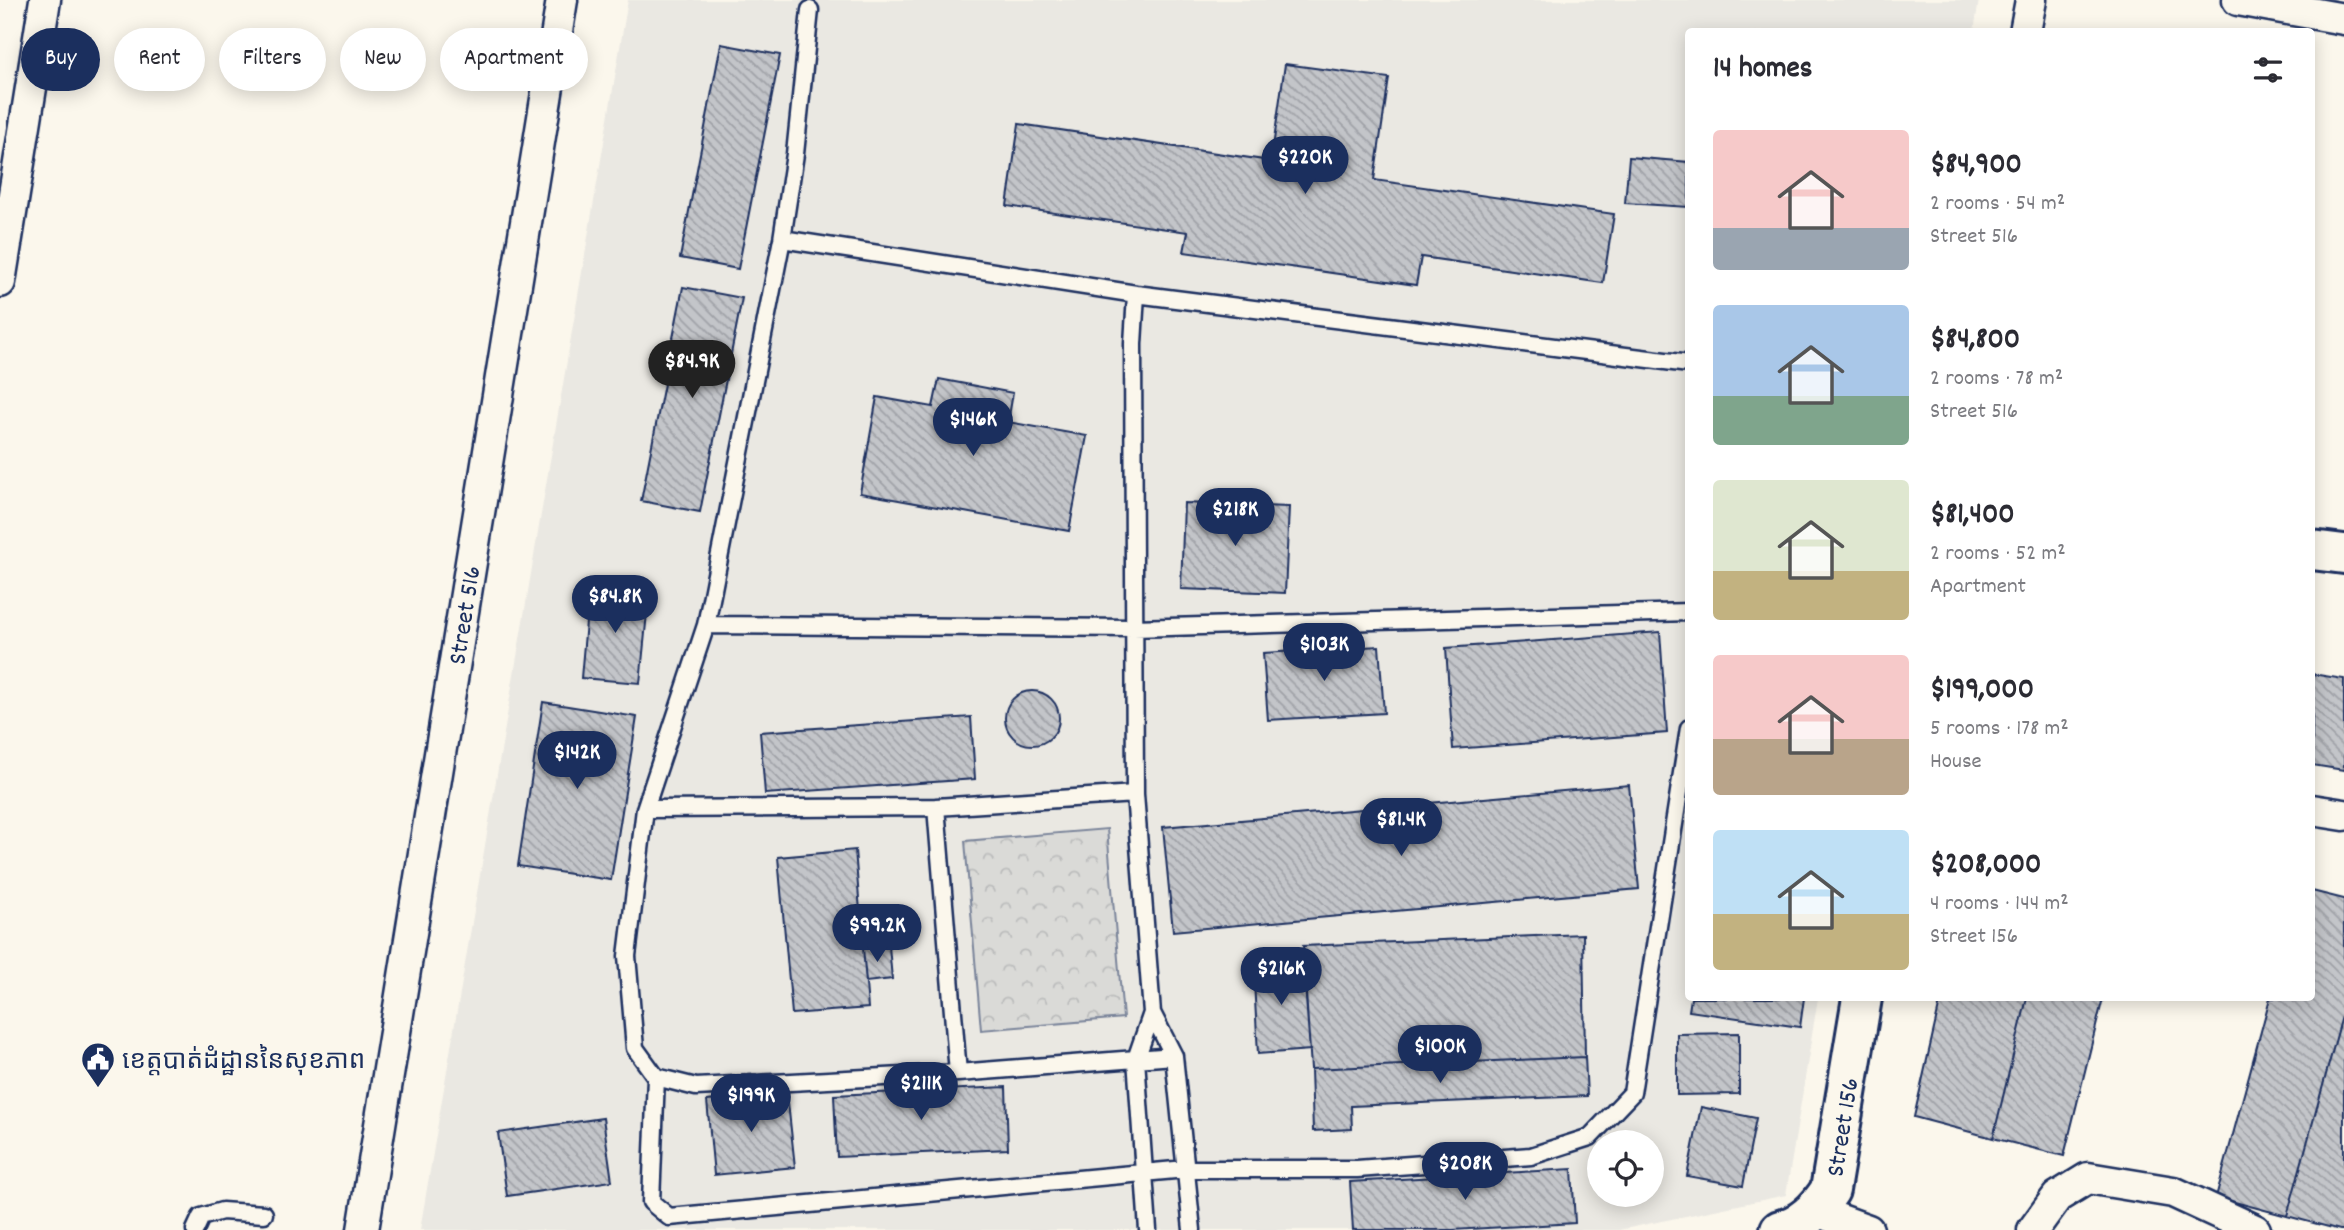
<!DOCTYPE html>
<meta charset="utf-8">
<style>
:root{--surface:#fff;--page:#f2f2f3;--text:#2b2b33;--muted:#7c7c81;--accent:#1b2f5e}
body{margin:0;font-family:Dekko,"Noto Sans Khmer",sans-serif;background:var(--page);color:var(--text);height:100vh;display:flex;flex-direction:column;font-size:26px;white-space:nowrap}
*{box-sizing:border-box;margin:0}
p{font-size:23px;color:var(--muted)}
.icon{flex:none;width:38px;height:38px;fill:none;stroke:currentColor;stroke-width:2;stroke-linecap:round;stroke-linejoin:round}
.map{position:relative;flex:1;overflow:hidden}
.panel{position:absolute;left:1685px;top:28px;width:630px;height:973px;display:flex;flex-direction:column;background:var(--surface);border-radius:7px;box-shadow:0 4px 18px #0003}
.panel>*{flex:none}
.top-card{position:absolute;left:21px;top:28px;width:665px;height:63px;display:flex;gap:14px}
.fabs{position:absolute;left:1587px;top:1130px;display:grid;gap:14px}
.fabs a{display:grid;place-items:center;width:77px;height:77px;border-radius:50%;background:var(--surface);box-shadow:0 4px 18px #0003;font-size:35px}
.price{position:absolute;translate:-50% -60px;padding:0 16px;border-radius:24px;background:var(--accent);color:#fff;font-size:23px;line-height:46px;filter:drop-shadow(0 2px 4px #0008)}
.price::after{content:'';position:absolute;left:50%;top:42px;width:21px;height:16px;margin-left:-10px;background:inherit;clip-path:polygon(0 0,100% 0,50% 100%)}
.price.active{background:#222;color:#fff}
ul{padding:0;list-style:none}
li{display:flex;align-items:center;gap:21px;height:175px;padding:0 28px}
li span{display:grid;place-items:center;flex:none;width:196px;height:140px;border-radius:7px;color:#555}
li>.icon{margin-inline-start:auto}
span .icon{width:84px;height:84px;fill:#fffc;stroke-width:1}
li b{font-size:30px}
h2{display:flex;justify-content:space-between;align-items:center;height:84px;padding:0 28px;font-size:30px}
.pill{padding:0 24px;border-radius:32px;background:var(--surface);box-shadow:0 4px 18px #0003;font-size:24px;line-height:63px}
.pill.active{background:var(--accent);color:#fff}
.map>svg:first-child{display:block}
.built{fill:#eae8e2;fill-rule:evenodd}
.park{fill:url(#park-crowns);stroke:#7a849a;stroke-width:2}
.building{fill:url(#building-back-hatch);stroke:#1b2f5e;stroke-width:2}
.lines{fill:none;stroke-linecap:round;stroke-linejoin:round}
.lane-casing{stroke:#1b2f5e;stroke-width:21}
.street-casing{stroke:#1b2f5e;stroke-width:35}
.secondary-casing{stroke:#1b2f5e;stroke-width:44}
.lane{stroke:#fbf7ec;stroke-width:16}
.street{stroke:#fbf7ec;stroke-width:30}
.secondary{stroke:#fbf7ec;stroke-width:38}
.labels{text-anchor:middle;stroke-width:5;stroke-linejoin:round;paint-order:stroke}
.street-label{font-size:26px;fill:#1b2f5e;stroke:#fbf7ec}
.poi-label{font-size:26px;fill:#1b2f5e;stroke:#fbf7ec;text-anchor:start}
</style>
<div class="map">
<svg width="2344" height="1230" viewBox="0 0 2344 1230">
<defs>
<pattern id="park-crowns" width="20" height="18" patternUnits="userSpaceOnUse" patternTransform="scale(1.75)"><rect width="20" height="18" fill="#dadad7"/><path d="M2 6a3 3 0 1 1 6 0M12 15a3 3 0 1 1 6 0" fill="none" stroke="#babbbb"/></pattern>
<pattern id="building-back-hatch" width="6" height="6" patternUnits="userSpaceOnUse" patternTransform="scale(1.75)"><rect width="6" height="6" fill="#c3c5c9"/><path d="M-1 5l2 2M0 0l6 6M5-1l2 2" fill="none" stroke="#9ea0a6"/></pattern>
</defs>
<rect width="100%" height="100%" fill="#fbf7ec"/>
<filter id="ink" filterUnits="userSpaceOnUse"><feTurbulence type="fractalNoise" baseFrequency=".0143" numOctaves="2"/><feDisplacementMap in="SourceGraphic" scale="14" xChannelSelector="R" yChannelSelector="G"/><feConvolveMatrix kernelMatrix="1 2 1 2 8 2 1 2 1" color-interpolation-filters="sRGB"/></filter>
<g filter="url(#ink)">
<path class="built" d="M628 0H1979L1974 31 1689 32V998H1818L1786 1195 1619 1230H420ZM1600 1143H1652V1195H1600Z"/>
<path class="park" d="M1107 829 1123 1018 981 1030 965 841Z"/>
<path class="building" d="M721 44 780 55 738 269 680 258Z
M1285 64 1389 78 1374 180 1614 214 1603 283 1421 257 1416 285 1184 252 1188 232 1007 206 1019 124 1271 161Z
M1629 157 1689 162V207L1625 203Z
M683 287 742 298 700 512 641 501Z
M939 379 1013 393 1008 422 1087 436 1069 531 860 493 877 397 933 407Z
M1184 503 1289 507 1285 593 1181 589Z
M589 588 649 593 640 683 581 678Z
M1660 632 1667 733 1453 749 1446 648Z
M1379 646 1384 713 1268 720 1263 653Z
M2312 674 2344 679V770L2312 765Z
M1005 718a27 27 0 1 1 54 0a27 27 0 1 1-54 0Z
M543 702 637 717 611 880 518 866Z
M971 717 975 779 765 794 760 732Z
M1629 785 1639 889 1173 931 1163 827Z
M855 850 868 1008 792 1014 778 857Z
M2312 891 2344 899V1009L2287 1216 2216 1197 2270 998H2312Z
M1583 934 1585 1057 1311 1069 1303 946Z
M889 946 892 979 866 982 863 948Z
M1303 960 1310 1050 1258 1054 1253 963Z
M1691 998H1804L1800 1027 1689 1011Z
M1941 998H2027L1993 1138 1914 1117Z
M2027 998H2103L2064 1156 1993 1138Z
M2344 1009V1230H2340L2287 1216Z
M1739 1033V1094L1677 1095V1034Z
M1585 1057 1587 1096 1351 1106 1352 1129 1313 1131 1311 1069Z
M1006 1087 1008 1149 837 1157 834 1095Z
M787 1093 795 1167 714 1175 707 1101Z
M1701 1107 1756 1118 1743 1186 1687 1176Z
M603 1118 612 1181 507 1196 498 1133Z
M1572 1169 1575 1223 1453 1230H1353L1350 1182Z"/>
<g class="lines">
<g class="lane-casing">
<path id="lane" d="M810 10 795 154 782 239 706 625 645 809 627 956 635 1048 656 1077 696 1087 958 1073 1174 1056
M782 239 1136 294 1689 364
M1136 294 1133 344 1135 794 1152 1013 1174 1056 1192 1230
M706 625 1134 628 1689 612
M936 807 958 1073
M645 809 936 807 1135 794
M656 1077 651 1202 669 1217 1186 1169H1357L1531 1156 1590 1137 1632 1093 1689 728
M195 1230 201 1217 222 1211 264 1214
M1148 1230 1136 1059 1152 1013"/>
</g>
<g class="street-casing">
<path id="street" d="M2238 0 2344 19
M2025 32 2031 0
M0 282 45 0
M2312 810 2344 815
M1816 1211 1868 1230
M363 1230 562 0
M2033 1230 2057 1197 2088 1178 2173 1192 2255 1230"/>
</g>
<g class="secondary-casing">
<path id="secondary" d="M2312 550 2344 554
M1780 1230C1803 1225 1818 1209 1830 1190L1862 998"/>
</g>
<use href="#lane" class="lane"/>
<use href="#street" class="street"/>
<use href="#secondary" class="secondary"/>
</g>
</g>
<defs>
<g id="civic-pin" transform="scale(1.75)"><path d="M0 17L-7.5 6A9.5 9.5 0 1 1 7.5 6Z" fill="#1b2f5e" stroke="#fbf7ec"/><path d="M-.6-6.5H3V-4.5H.6V-3L4-1V1h2V6H-6V1h2V-1L-.6-3ZM-1.2 2.5V6h2.4V2.5Z" fill="#fff"/></g>
</defs>
<g fill-rule="evenodd">
<use href="#civic-pin" x="98" y="1059"/>
</g>
<g class="labels">
<g class="street-label">
<text transform="translate(463 615) rotate(-81)" y="9">Street 516</text>
<text transform="translate(1841 1127) rotate(-81)" y="9">Street 156</text>
</g>
<g class="poi-label">
<text x="122" y="1068">ខេត្តបាត់ដំដ្ឋាននៃសុខភាព</text>
</g>
</g>
</svg>
<div class="fabs">
<a><svg class="icon" aria-label="locate" viewBox="0 0 24 24"><circle cx="12" cy="12" r="6"/><path d="M12 2v4M12 18v4M2 12h4M18 12h4"/></svg></a>
</div>
<b class="price" style="left:1305px;top:196px">$220K</b>
<b class="price active" style="left:692px;top:400px">$84.9K</b>
<b class="price" style="left:973px;top:458px">$146K</b>
<b class="price" style="left:1235px;top:548px">$218K</b>
<b class="price" style="left:615px;top:635px">$84.8K</b>
<b class="price" style="left:1324px;top:683px">$103K</b>
<b class="price" style="left:577px;top:791px">$142K</b>
<b class="price" style="left:1401px;top:858px">$81.4K</b>
<b class="price" style="left:877px;top:964px">$99.2K</b>
<b class="price" style="left:1281px;top:1007px">$216K</b>
<b class="price" style="left:1440px;top:1085px">$100K</b>
<b class="price" style="left:921px;top:1122px">$211K</b>
<b class="price" style="left:751px;top:1134px">$199K</b>
<b class="price" style="left:1465px;top:1202px">$208K</b>
<div class="top-card">
<a class="pill active">Buy</a>
<a class="pill">Rent</a>
<a class="pill">Filters</a>
<a class="pill">New</a>
<a class="pill">Apartment</a>
</div>
<section class="panel">
<h2>14 homes<svg class="icon" aria-label="filters" viewBox="0 0 24 24"><path d="M4 7h16M4 17h16"/><circle cx="9" cy="7" r="2"/><circle cx="15" cy="17" r="2"/></svg></h2>
<ul>
<li><span style="background:linear-gradient(#f6c9c9 70%,#9aa5b1 0)"><svg class="icon" aria-label="home" viewBox="0 0 24 24"><path d="M3 11l9-7 9 7M6 9v11h12V9"/></svg></span><div><b>$84,900</b><p>2 rooms · 54 m²</p><p>Street 516</p></div></li>
<li><span style="background:linear-gradient(#a9c7e8 65%,#7fa58c 0)"><svg class="icon" aria-label="home" viewBox="0 0 24 24"><path d="M3 11l9-7 9 7M6 9v11h12V9"/></svg></span><div><b>$84,800</b><p>2 rooms · 78 m²</p><p>Street 516</p></div></li>
<li><span style="background:linear-gradient(#dfe7d0 65%,#c2b280 0)"><svg class="icon" aria-label="home" viewBox="0 0 24 24"><path d="M3 11l9-7 9 7M6 9v11h12V9"/></svg></span><div><b>$81,400</b><p>2 rooms · 52 m²</p><p>Apartment</p></div></li>
<li><span style="background:linear-gradient(#f6c9c9 60%,#b9a48a 0)"><svg class="icon" aria-label="home" viewBox="0 0 24 24"><path d="M3 11l9-7 9 7M6 9v11h12V9"/></svg></span><div><b>$199,000</b><p>5 rooms · 178 m²</p><p>House</p></div></li>
<li><span style="background:linear-gradient(#bfe0f5 60%,#c2b280 0)"><svg class="icon" aria-label="home" viewBox="0 0 24 24"><path d="M3 11l9-7 9 7M6 9v11h12V9"/></svg></span><div><b>$208,000</b><p>4 rooms · 144 m²</p><p>Street 156</p></div></li>
</ul>
</section>
</div>
